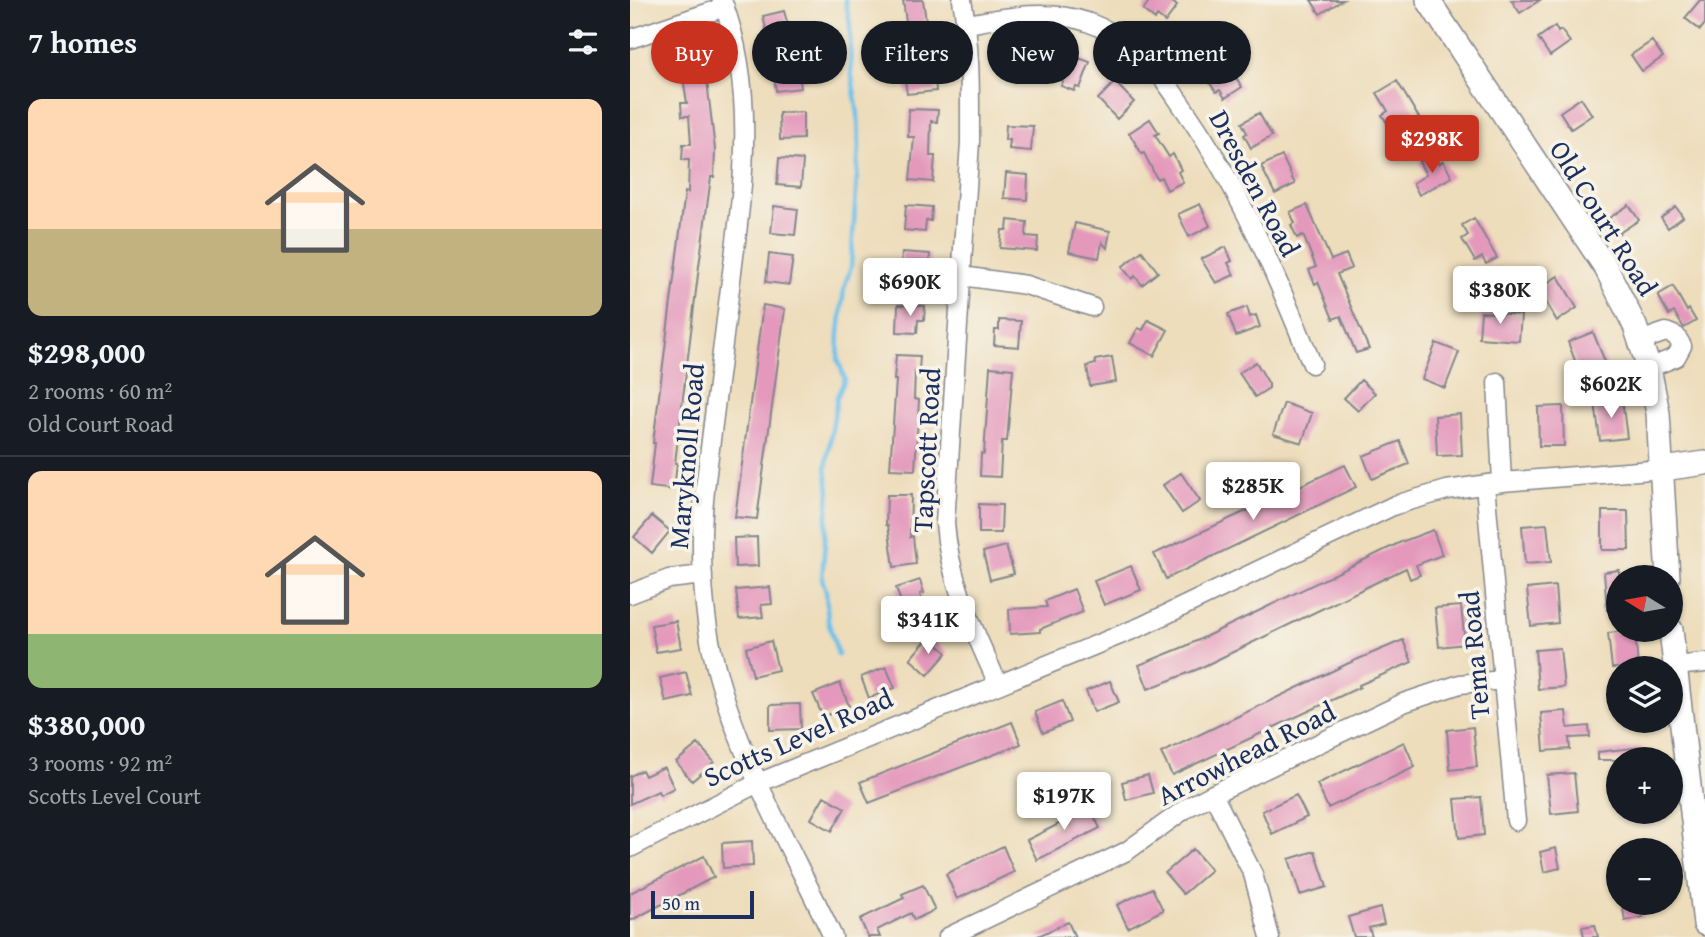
<!DOCTYPE html>
<meta charset="utf-8">
<style>
:root{--surface:#171b24;--page:#242831;--text:#f1f3f6;--muted:#9ea1a6;--line:#363941;--accent:#c8321e}
body{margin:0;font-family:"Gentium Book Plus",serif;background:var(--page);color:var(--text);height:100vh;display:flex;flex-direction:column;font-size:26px;white-space:nowrap}
*{box-sizing:border-box;margin:0}
p{font-size:23px;color:var(--muted)}
.icon{flex:none;width:38px;height:38px;fill:none;stroke:currentColor;stroke-width:2;stroke-linecap:round;stroke-linejoin:round}
.map{position:relative;flex:1;overflow:hidden}
.panel{display:flex;flex-direction:column;background:var(--surface);width:630px}
.panel>*{flex:none}
.banner{position:absolute;left:21px;top:21px;width:665px;height:63px;display:flex;gap:14px}
.needle{width:46px;rotate:281deg}
.controls{position:absolute;left:976px;top:565px;display:grid;gap:14px}
.controls a{display:grid;place-items:center;width:77px;height:77px;border-radius:50%;background:var(--surface);box-shadow:0 2px 5px #0004;font-size:35px}
.scale{position:absolute;left:21px;bottom:18px;width:103px;box-sizing:border-box;padding-left:7px;border:4px solid #1b2f5e;border-top:0;font-size:19px;line-height:24px;white-space:nowrap;color:#1b2f5e;-webkit-text-stroke:5px #f7f3e8;paint-order:stroke}
.price{position:absolute;translate:-50% -60px;padding:0 16px;border-radius:7px;background:#fff;color:#222;font-size:23px;line-height:46px;filter:drop-shadow(0 2px 4px #0008)}
.price::after{content:'';position:absolute;left:50%;top:42px;width:21px;height:16px;margin-left:-10px;background:inherit;clip-path:polygon(0 0,100% 0,50% 100%)}
.price.on{background:var(--accent);color:#fff}
ul{padding:0;list-style:none}
li{display:grid;align-content:center;gap:14px;height:371px;padding:0 28px}
li+li{border-top:2px solid var(--line)}
li span{display:grid;place-items:center;height:217px;border-radius:14px;color:#555}
li>.icon{margin-inline-start:auto}
span .icon{width:126px;height:126px;fill:#fffc;stroke-width:1}
li b{font-size:30px}
h2{display:flex;justify-content:space-between;align-items:center;height:84px;padding:0 28px;font-size:30px}
.chip{padding:0 24px;border-radius:32px;background:var(--surface);box-shadow:0 2px 5px #0004;font-size:24px;line-height:63px}
.chip.on{background:var(--accent);color:#fff}
main{display:flex;flex:1;min-height:0}
.map>svg:first-child{display:block}
.lines{fill:none;stroke-linecap:round;stroke-linejoin:round}
.stream{stroke:#6ec0ea;stroke-width:4.5}
.building{fill:#e499bc}
.minor-casing{stroke:#84868c;stroke-width:21}
.major-casing{stroke:#84868c;stroke-width:26}
.minor{stroke:#fff;stroke-width:18}
.major{stroke:#fff;stroke-width:23}
.labels{text-anchor:middle;stroke-width:7;stroke-linejoin:round;paint-order:stroke}
.street-label{font-size:28px;fill:#1b2f5e;stroke:#f7f3e8}
</style>
<main>
<section class="panel">
<h2>7 homes<svg class="icon" aria-label="filters" viewBox="0 0 24 24"><path d="M4 7h16M4 17h16"/><circle cx="9" cy="7" r="2"/><circle cx="15" cy="17" r="2"/></svg></h2>
<ul>
<li><span style="background:linear-gradient(#ffd9b3 60%,#c2b280 0)"><svg class="icon" aria-label="home" viewBox="0 0 24 24"><path d="M3 11l9-7 9 7M6 9v11h12V9"/></svg></span><div><b>$298,000</b><p>2 rooms · 60 m²</p><p>Old Court Road</p></div></li>
<li><span style="background:linear-gradient(#ffd9b3 75%,#8fb573 0)"><svg class="icon" aria-label="home" viewBox="0 0 24 24"><path d="M3 11l9-7 9 7M6 9v11h12V9"/></svg></span><div><b>$380,000</b><p>3 rooms · 92 m²</p><p>Scotts Level Court</p></div></li>
</ul>
</section>
<div class="map">
<svg width="1075" height="937" viewBox="0 0 1075 937">
<rect width="100%" height="100%" fill="#f7f3e8"/>
<filter id="ink" filterUnits="userSpaceOnUse"><feTurbulence type="fractalNoise" baseFrequency=".0143" numOctaves="2"/><feDisplacementMap in="SourceGraphic" scale="14" xChannelSelector="R" yChannelSelector="G"/><feConvolveMatrix kernelMatrix="1 2 1 2 8 2 1 2 1" color-interpolation-filters="sRGB"/></filter>
<filter id="wash" filterUnits="userSpaceOnUse"><feTurbulence type="fractalNoise" baseFrequency=".00686" numOctaves="4" result="noise"/><feDisplacementMap in="SourceGraphic" scale="28" xChannelSelector="R" yChannelSelector="G"/><feGaussianBlur stdDeviation="1.57" result="paint"/><feColorMatrix in="noise" values="0 0 0 0 0 0 0 0 0 0 0 0 0 0 0 0 0 1.4 0 .05"/><feComposite in="paint" operator="in"/></filter>
<g filter="url(#wash)">
<rect width="100%" height="100%" fill="#edddbb"/>
<g class="lines">
<path class="stream" d="M208 655 198 621 196 591 192 579 199 490 196 468 207 397 215 379 208 360 209 333 214 288 221 267 229 147 228 114 221 71 220 24 215 0"/>
</g>
<g id="blocks">
<path class="building" d="M273 0H293L300 47H296L300 78 305 77 306 91 277 94 275 80 281 79 279 66H282Z
M520 0H540L547 6 535 22 527 16 525 20 513 10Z
M681 0H713L690 14Z
M881 0H910L890 13Z
M1070 0H1075V24L1070 30 1055 18Z
M154 11 161 36 139 42 133 16Z
M569 26 585 47 570 59 564 51 559 55 549 42Z
M925 26 928 32 931 30 940 42 920 56 908 38Z
M410 41 415 53 402 58 408 72 384 82 375 61 398 52 396 47Z
M1022 41 1033 57 1012 71 1001 55Z
M74 55 85 150 84 177H81L69 266 45 463H47L44 490 20 487 25 443H23L55 192 58 193 59 160H52L53 144H61L59 116H52L51 103H57L50 59Z
M446 57 460 62 450 88 446 87 444 91 431 86 433 81 427 79 434 58 444 61Z
M171 60 172 68 182 67 184 79 170 81 171 88 146 91 144 77 150 76 148 63Z
M598 65 612 87 595 98 590 90 586 92 577 79Z
M767 81 792 123 772 135 768 129 763 132 752 115 758 111 747 93Z
M485 82 504 102 487 119 468 99Z
M951 98 962 115 941 129 930 112Z
M279 109 308 110 307 122 301 121 300 156H305L303 182 280 180 284 137H278Z
M173 112V139L150 140 149 113Z
M629 113 642 136 621 148 614 135 617 133 612 123Z
M520 119 529 133 525 135 539 157 543 154 551 170 548 172 553 182 537 190 531 177 527 179 514 153 512 154 499 133Z
M376 125 403 126 401 151 379 149 380 140H375Z
M803 154 809 164 813 161 822 177 789 195 783 183 796 175 789 162Z
M652 156 665 184 645 194 631 166Z
M149 158 173 160 171 187 147 185Z
M376 173 398 175 397 200 374 198Z
M570 204 580 226 559 237 548 214Z
M276 205 302 207 301 221 296 220 295 232 274 230Z
M677 205 701 260 716 254 722 268 707 274 739 349 726 353 711 316 703 319 688 282 685 284 679 270 686 267 673 235 667 238 661 225 665 223 660 212Z
M999 205 1009 220 989 233 979 218Z
M144 206 168 209 165 235 141 233Z
M1046 207 1053 217 1038 228 1031 218Z
M844 218 867 258 856 264 852 257 845 261 832 239 838 235 832 225Z
M378 220 397 222 396 236 408 237 407 251 370 248 372 230H377Z
M445 223 480 231 477 248 472 242 469 258 439 252Z
M596 247 602 261 598 263 604 275 586 283 571 259Z
M512 251 528 272 512 285 505 276 502 279 492 267Z
M272 252 300 254 299 267 293 266 292 280 274 278 275 265H271Z
M139 254 163 257 159 285 136 282Z
M928 276 947 308 927 321 908 289Z
M1043 286 1057 311 1059 309 1066 321 1054 328 1044 312 1039 315 1028 295Z
M133 305 155 309 127 519 105 517Z
M268 305 295 306 294 320H288L287 333 267 332Z
M617 307 620 317 626 315 630 327 606 336 598 314Z
M851 312 891 315 889 341 849 338Z
M369 320 391 321 389 347 364 345 365 330H369Z
M518 320 538 330 524 356 500 343 508 328 513 330Z
M963 332 978 369 952 379 938 342Z
M806 343 829 352 815 388 792 379Z
M266 355 290 356 289 370H285L284 399 289 400 285 470 260 469 266 380H264Z
M482 357 486 382 460 386 457 366 466 364 465 360Z
M626 362 639 384V388L625 397 609 373Z
M360 367 383 369 377 441H372L370 477 350 476 351 453 354 454Z
M731 380 745 393 728 411 714 398Z
M992 399 997 438 970 441 965 402Z
M654 403 682 413 672 443 643 434Z
M933 406 934 446H909L908 407Z
M830 414 832 455 807 456 805 416Z
M770 441 779 464 742 479 733 456Z
M715 465 726 487 536 579 524 554Z
M551 473 570 501 552 513 533 485Z
M257 495H281L280 537 283 536 286 564 264 567 258 525H256Z
M349 504 372 505 371 533H349Z
M972 511H998L999 550H972Z
M22 516 40 531 22 553 4 537Z
M917 524 921 562 895 564 892 526Z
M803 530 812 555 786 565 790 575 780 579 776 568 568 669 518 689 509 665 556 646 771 542Z
M127 537 128 566 105 567 104 538Z
M376 546 384 574 360 580 353 552Z
M501 566 511 590 474 605 464 581Z
M989 570V609L977 610 974 572Z
M290 580 294 593 290 594 294 607 275 613 266 588Z
M925 586 928 623 901 626 897 589Z
M140 587 142 604 131 605 133 617 109 619 106 590Z
M444 589 453 612 410 629V632L380 634 379 609 417 607 415 601Z
M831 606 835 644 809 647 805 608Z
M46 621 51 648 26 652 21 625Z
M1005 630 1008 668H982L978 633Z
M299 637 317 653 298 675 280 659Z
M773 640 782 662 729 685 730 687 542 775 531 753 719 663Z
M141 641 148 670 123 676 116 648Z
M930 648 934 687 908 689 905 650Z
M256 667 265 688 239 698 231 677Z
M56 672 62 696 36 702 30 678Z
M480 681 489 702 464 712 456 691Z
M210 683 219 706 193 717 183 694Z
M432 701 440 722 413 733 405 712Z
M170 704 171 729 140 730V705Z
M936 711 938 728 959 726 960 737 939 738 940 749 914 751 911 713Z
M382 722 391 744 239 803 230 782Z
M843 727 847 767 820 770 817 730Z
M774 742 785 767 698 808 687 784Z
M68 744 84 762 62 781 46 762Z
M1012 747 1014 760H968V752Z
M34 767 44 788 30 795 28 791 0 804V776L12 770 15 776Z
M944 773 948 811 921 814 917 775Z
M518 775 523 793 496 800 492 782Z
M666 795 677 817 642 834 632 811Z
M194 796 215 808 202 831 181 819Z
M851 797 854 835 829 838 825 799Z
M449 806 453 814 461 810 470 828 407 860 397 840 431 823 427 816Z
M122 841 123 866 93 868 92 843Z
M373 846 384 872 327 899 316 874Z
M926 848 930 868 914 872 910 852Z
M563 849 581 870 553 894 535 873Z
M685 851 697 887 670 895 659 859Z
M74 856 84 877 0 921V893Z
M293 885 305 910 284 920 281 913 247 930 250 937H238L230 919 274 898 272 894Z
M522 888 533 910 498 928 487 905Z
M992 903H1010L1013 917 995 921Z
M750 908 754 924 739 928 742 937H724L718 917Z
M438 922 445 937H406Z
M965 925 968 937H954L952 927Z"/>
</g>
</g>
<g filter="url(#ink)">
<use href="#blocks" fill-opacity="0" stroke="#84868c" stroke-width="2"/>
<g class="lines">
<g class="minor-casing">
<path id="minor" d="M92 0C126 88 114 181 102 272 95 328 88 384 81 440 77 475 71 510 72 545 72 581 75 620 83 655 106 755 160 845 203 937
M332 0C341 47 340 94 340 142L315 523C319 581 345 632 368 684
M337 24C377 17 417 9 457 22 476 29 498 40 512 54 530 71 543 93 557 113 611 191 647 277 682 364
M0 39 95 7
M332 276 396 285 462 307
M1010 341 1036 332 1046 336 1052 346 1046 357 1019 368
M867 382 872 482
M855 485 886 821
M0 594 39 579 73 575
M1045 666 1075 663
M583 794 623 874 640 937
M0 848 128 783 512 626 765 505 817 490 872 482 1033 469
M318 937 497 851 558 807 583 794 773 703 830 684 873 680"/>
</g>
<g class="major-casing">
<path id="major" d="M798 0 976 268 1005 326 1019 368 1028 413 1038 578
M1033 469 1075 463
M1041 630 1075 924"/>
</g>
<use href="#minor" class="minor"/>
<use href="#major" class="major"/>
</g>
</g>
<g class="labels">
<g class="street-label">
<text transform="translate(625 183) rotate(62)" y="10">Dresden Road</text>
<text transform="translate(974 218) rotate(58)" y="10">Old Court Road</text>
<text transform="translate(296 450) rotate(-87)" y="10">Tapscott Road</text>
<text transform="translate(56 456) rotate(-85)" y="10">Maryknoll Road</text>
<text transform="translate(844 655) rotate(-95)" y="10">Tema Road</text>
<text transform="translate(168 737) rotate(-24)" y="10">Scotts Level Road</text>
<text transform="translate(616 753) rotate(-27)" y="10">Arrowhead Road</text>
</g>
</g>
</svg>
<div class="controls">
<a><svg class="needle" viewBox="-14 -14 28 28"><path d="M0-13l5 13h-10z" fill="#e53935"/><path d="M0 13l5-13h-10z" fill="#9ea1a6"/></svg></a>
<a><svg class="icon" aria-label="layers" viewBox="0 0 24 24"><path d="M12 4l9 5-9 5-9-5zM3 14l9 5 9-5"/></svg></a>
<a>+</a>
<a>−</a>
</div>
<div class="scale">50 m</div>
<b class="price on" style="left:802px;top:175px">$298K</b>
<b class="price" style="left:280px;top:318px">$690K</b>
<b class="price" style="left:870px;top:326px">$380K</b>
<b class="price" style="left:981px;top:420px">$602K</b>
<b class="price" style="left:623px;top:522px">$285K</b>
<b class="price" style="left:298px;top:656px">$341K</b>
<b class="price" style="left:434px;top:832px">$197K</b>
<div class="banner">
<a class="chip on">Buy</a>
<a class="chip">Rent</a>
<a class="chip">Filters</a>
<a class="chip">New</a>
<a class="chip">Apartment</a>
</div>
</div>
</main>
